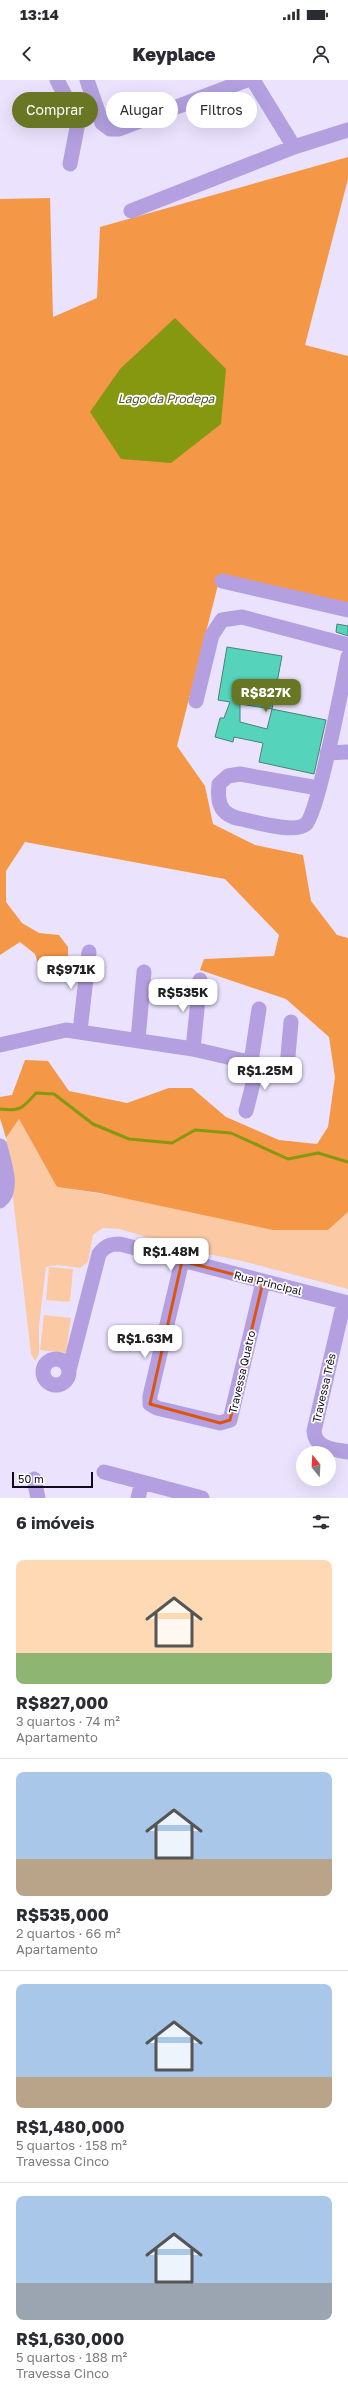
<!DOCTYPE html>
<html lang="pt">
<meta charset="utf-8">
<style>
:root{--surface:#fff;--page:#f2f2f3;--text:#2b2b33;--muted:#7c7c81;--line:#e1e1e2;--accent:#697724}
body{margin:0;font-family:"Golos Text",sans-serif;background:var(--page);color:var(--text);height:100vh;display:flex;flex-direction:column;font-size:15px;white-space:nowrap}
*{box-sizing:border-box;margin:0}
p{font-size:13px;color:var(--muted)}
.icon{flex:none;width:22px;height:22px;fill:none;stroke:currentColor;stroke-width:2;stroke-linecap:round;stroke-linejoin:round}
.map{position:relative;height:1418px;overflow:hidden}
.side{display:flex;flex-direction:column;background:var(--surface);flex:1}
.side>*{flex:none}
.hud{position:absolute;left:12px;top:12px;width:324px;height:36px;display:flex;gap:8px}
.needle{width:26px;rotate:342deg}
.controls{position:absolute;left:296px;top:1366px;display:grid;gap:8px}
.controls a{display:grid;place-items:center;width:40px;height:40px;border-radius:50%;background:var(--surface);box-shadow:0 4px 16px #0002;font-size:20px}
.scale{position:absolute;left:12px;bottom:10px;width:81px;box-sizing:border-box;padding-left:4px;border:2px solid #0f0a19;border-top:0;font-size:11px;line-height:14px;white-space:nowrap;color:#0f0a19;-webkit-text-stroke:3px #fff;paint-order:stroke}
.price{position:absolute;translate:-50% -34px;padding:0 9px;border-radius:8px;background:#fff;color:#222;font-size:13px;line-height:26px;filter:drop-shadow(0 1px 2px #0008)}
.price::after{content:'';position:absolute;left:50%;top:24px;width:12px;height:9px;margin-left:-6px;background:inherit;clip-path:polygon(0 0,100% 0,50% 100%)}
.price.on{background:var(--accent);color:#fff}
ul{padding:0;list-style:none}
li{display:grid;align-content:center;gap:8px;height:212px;padding:0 16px}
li+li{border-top:1px solid var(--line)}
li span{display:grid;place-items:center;height:124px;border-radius:8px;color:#555}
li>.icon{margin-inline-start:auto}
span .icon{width:72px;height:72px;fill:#fffc;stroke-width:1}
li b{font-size:17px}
h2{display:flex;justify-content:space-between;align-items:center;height:48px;padding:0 16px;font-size:17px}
.chip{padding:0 14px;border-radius:18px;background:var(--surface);box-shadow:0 4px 16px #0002;font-size:14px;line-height:36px}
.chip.on{background:var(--accent);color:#fff}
.status{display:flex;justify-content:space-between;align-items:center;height:28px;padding:0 20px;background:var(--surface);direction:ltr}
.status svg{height:11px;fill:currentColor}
header{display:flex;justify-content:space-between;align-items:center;height:52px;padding:0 16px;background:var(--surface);font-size:18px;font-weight:800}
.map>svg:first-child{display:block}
.green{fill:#fbcaa5}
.forest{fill:#f49747}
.water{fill:#859810}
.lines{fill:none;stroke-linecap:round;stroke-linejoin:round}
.stream{stroke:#859810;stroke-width:3}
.building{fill:#56d3bb;stroke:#4b8176;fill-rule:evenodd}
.minor{stroke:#b4a0e0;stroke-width:15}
.marked{fill:none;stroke:#dd550d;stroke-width:3;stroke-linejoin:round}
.labels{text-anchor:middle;stroke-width:3.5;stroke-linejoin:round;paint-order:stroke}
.street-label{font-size:11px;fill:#0f0a19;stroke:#fff}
.water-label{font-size:12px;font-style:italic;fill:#4d5626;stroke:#fff}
</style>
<div class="status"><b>13:14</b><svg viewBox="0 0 49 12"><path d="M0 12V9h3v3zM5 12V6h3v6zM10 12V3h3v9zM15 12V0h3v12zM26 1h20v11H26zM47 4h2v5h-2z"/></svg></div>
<header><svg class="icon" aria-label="back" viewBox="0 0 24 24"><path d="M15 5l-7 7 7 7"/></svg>Keyplace<svg class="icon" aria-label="person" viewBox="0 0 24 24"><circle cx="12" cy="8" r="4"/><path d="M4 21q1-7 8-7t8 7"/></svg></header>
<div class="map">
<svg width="348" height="1418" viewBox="0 0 348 1418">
<rect width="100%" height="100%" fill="#ebe3fe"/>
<path class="green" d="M19 1039 57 1107 328 1150 348 1132V1209L242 1181 189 1170 120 1149 103 1148 93 1155 88 1182 80 1188 58 1185 46 1187 39 1246V1274L35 1281 31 1274 6 1058Z
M49 1187 73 1189 70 1222 46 1220Z
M44 1235 71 1238 66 1273 40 1270Z"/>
<path class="forest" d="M348 77V99L305 265 348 276V528L220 497 177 666 205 706 213 744 255 765 303 775 311 821 337 855 348 858V1132L328 1150H273L100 1113 57 1107 19 1039 6 1058 0 1038V1017L12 1015 25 980 48 981 69 1011 127 1023 169 1008H192L226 1037 279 1060 317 1064 328 1047 335 997 329 957 286 919 200 890 204 879 274 876 279 855 225 799 25 762 6 791V822L22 843 39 853 59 855 68 867V887L42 896 35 874 20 862 0 875V119L50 118 53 237 97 218 100 147Z"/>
<path class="water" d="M175 238 226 289 221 344 171 383 121 379 90 332 120 289Z"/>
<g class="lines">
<path class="stream" d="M0 1029C20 1032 23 1028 36 1013L54 1014 93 1044 129 1059 172 1063 195 1050 231 1053 288 1079 318 1073 348 1082"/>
</g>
<path class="building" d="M337 544 348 546V556L336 552Z
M227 567 282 576 272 629 326 640 314 694 259 682 263 663 234 657 233 662 215 657 220 638H224L230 622 218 620ZM240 624 272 629 267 649 240 642Z"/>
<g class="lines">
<path class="minor" d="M57 0 68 21 77 48 70 84
M87 0 102 43 110 49H119L247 0
M253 0 294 67
M131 131 294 67 348 50
M222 501 348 530
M196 621 212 555 222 540 242 537 348 565
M327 673 348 672
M318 708 240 694 228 696 219 704C217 723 220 735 241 739 256 742 295 754 306 744 318 733 343 601 348 577
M80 951 89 872
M138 960 144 892
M0 965 66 950 193 969 262 985 287 987 291 942
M193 969 200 900
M251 982 259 929
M246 1031 258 984
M0 1066C3 1081 15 1109 0 1121
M182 1181 150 1316V1324L157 1328 220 1343 230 1340 263 1202
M344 1222 314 1351C315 1369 334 1369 348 1372
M43 1292a13 13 0 1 1 26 0a13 13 0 1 1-26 0Z
M69 1290 99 1174C105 1166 110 1164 120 1164L348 1223
M104 1392 202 1418
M34 1399 38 1418
M138 1418 142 1402"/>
</g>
<path class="marked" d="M182 1181 263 1202 230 1340 220 1343 150 1324Z"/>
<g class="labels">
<g class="street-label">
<text transform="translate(268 1203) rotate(14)" y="4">Rua Principal</text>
<text transform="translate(242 1292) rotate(-77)" y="4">Travessa Quatro</text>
<text transform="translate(324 1308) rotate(-77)" y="4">Travessa Três</text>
</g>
<g class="water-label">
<text x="166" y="323">Lago da Prodepa</text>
</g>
</g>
</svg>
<div class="controls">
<a><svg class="needle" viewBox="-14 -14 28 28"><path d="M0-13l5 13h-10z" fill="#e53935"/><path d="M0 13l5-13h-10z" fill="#7c7c81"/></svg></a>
</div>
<div class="scale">50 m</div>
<b class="price on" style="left:266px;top:633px">R$827K</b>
<b class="price" style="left:71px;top:910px">R$971K</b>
<b class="price" style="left:183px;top:933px">R$535K</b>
<b class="price" style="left:265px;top:1011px">R$1.25M</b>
<b class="price" style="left:171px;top:1192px">R$1.48M</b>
<b class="price" style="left:145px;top:1279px">R$1.63M</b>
<div class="hud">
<a class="chip on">Comprar</a>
<a class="chip">Alugar</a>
<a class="chip">Filtros</a>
</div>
</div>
<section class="side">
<h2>6 imóveis<svg class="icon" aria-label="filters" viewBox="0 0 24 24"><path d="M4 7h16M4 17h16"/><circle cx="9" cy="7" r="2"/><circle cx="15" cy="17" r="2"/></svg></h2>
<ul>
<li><span style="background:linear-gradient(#ffd9b3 75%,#8fb573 0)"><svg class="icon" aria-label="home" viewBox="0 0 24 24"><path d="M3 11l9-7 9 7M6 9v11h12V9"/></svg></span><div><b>R$827,000</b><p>3 quartos · 74 m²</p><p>Apartamento</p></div></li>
<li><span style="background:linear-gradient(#a9c7e8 70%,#b9a48a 0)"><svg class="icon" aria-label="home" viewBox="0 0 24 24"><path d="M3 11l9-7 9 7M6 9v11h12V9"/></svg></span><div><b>R$535,000</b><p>2 quartos · 66 m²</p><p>Apartamento</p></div></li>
<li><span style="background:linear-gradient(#a9c7e8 75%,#b9a48a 0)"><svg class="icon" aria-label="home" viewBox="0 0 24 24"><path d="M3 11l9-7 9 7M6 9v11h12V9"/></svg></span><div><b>R$1,480,000</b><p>5 quartos · 158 m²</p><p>Travessa Cinco</p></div></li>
<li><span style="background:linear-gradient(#a9c7e8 70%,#9aa5b1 0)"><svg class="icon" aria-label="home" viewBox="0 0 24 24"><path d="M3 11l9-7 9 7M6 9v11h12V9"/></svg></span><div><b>R$1,630,000</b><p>5 quartos · 188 m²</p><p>Travessa Cinco</p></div></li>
</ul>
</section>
